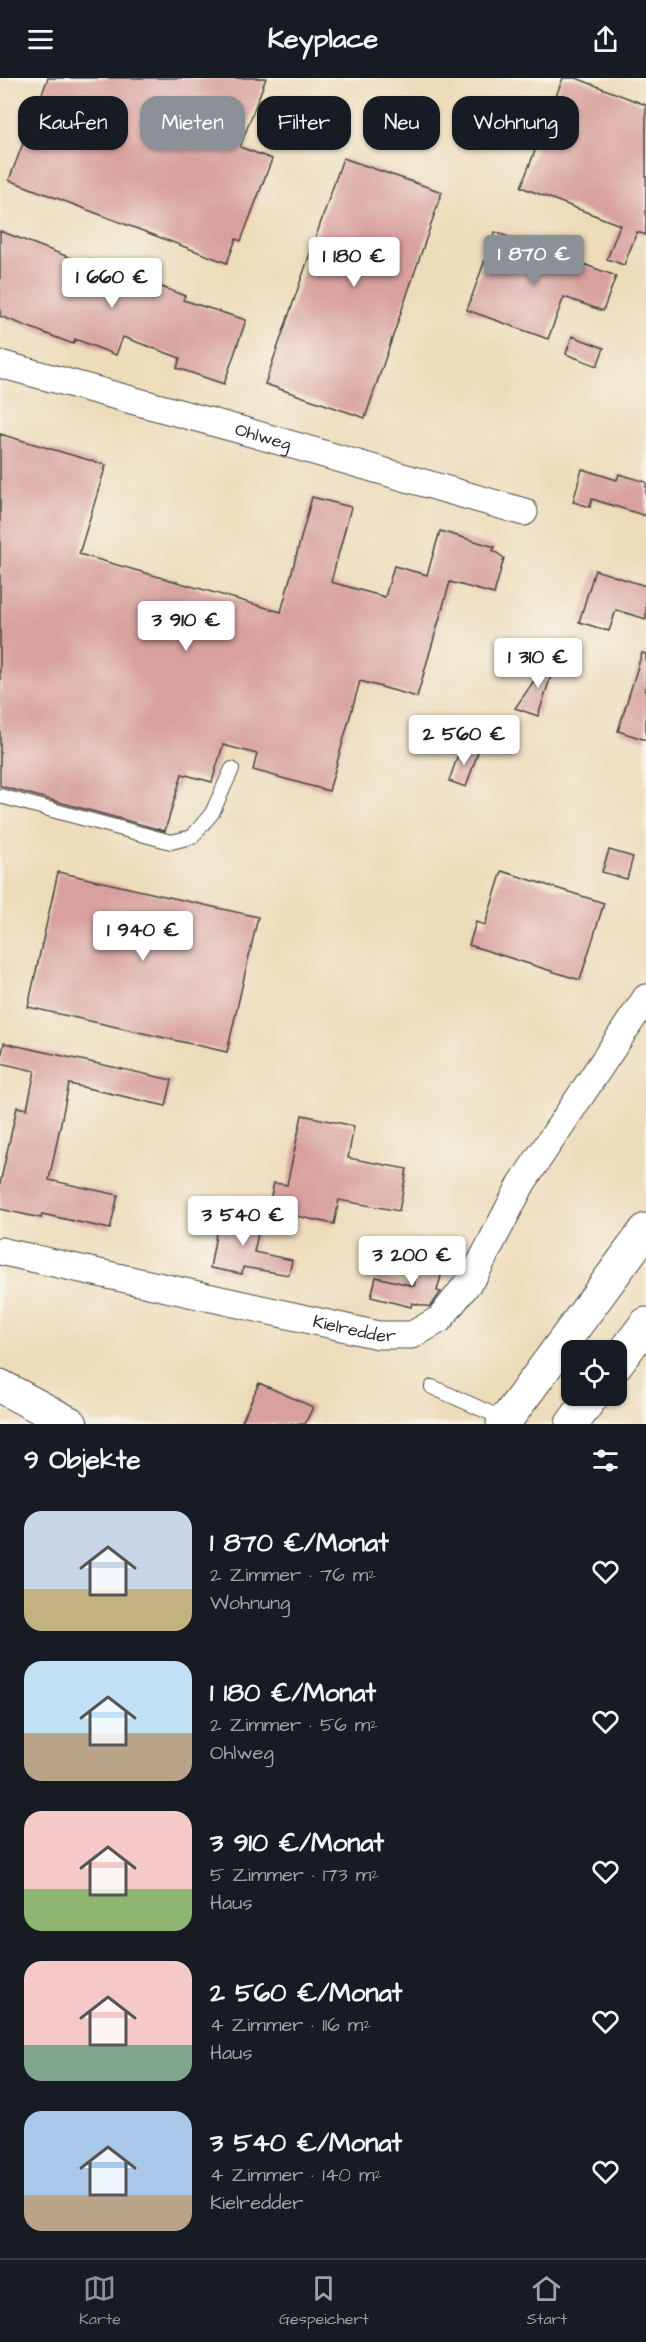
<!DOCTYPE html>
<html lang="de">
<meta charset="utf-8">
<style>
:root{--surface:#171b24;--page:#20242c;--text:#f1f3f6;--muted:#9ea1a6;--line:#363941;--accent:#8c9099}
body{margin:0;font-family:"Architects Daughter",sans-serif;background:var(--page);color:var(--text);height:100vh;display:flex;flex-direction:column;font-size:22px;white-space:nowrap}
*{box-sizing:border-box;margin:0}
p{font-size:20px;color:var(--muted)}
.icon{flex:none;width:33px;height:33px;fill:none;stroke:currentColor;stroke-width:2;stroke-linecap:round;stroke-linejoin:round}
.map{position:relative;height:1346px;overflow:hidden}
.side{display:flex;flex-direction:column;background:var(--surface);flex:1}
.side>*{flex:none}
.banner{position:absolute;left:18px;top:18px;width:610px;height:54px;display:flex;gap:12px}
.controls{position:absolute;left:561px;top:1262px;display:grid;gap:12px}
.controls a{display:grid;place-items:center;width:66px;height:66px;border-radius:12px;background:var(--surface);box-shadow:0 2px 4px #0004;font-size:30px}
.price{position:absolute;translate:-50% -51px;padding:0 14px;border-radius:6px;background:#fff;color:#222;font-size:20px;line-height:39px;filter:drop-shadow(0 2px 3px #0008)}
.price::after{content:'';position:absolute;left:50%;top:36px;width:18px;height:14px;margin-left:-9px;background:inherit;clip-path:polygon(0 0,100% 0,50% 100%)}
.price.selected{background:var(--accent);color:#fff}
ul{padding:0;list-style:none}
li{display:flex;align-items:center;gap:18px;height:150px;padding:0 24px}
li span{display:grid;place-items:center;flex:none;width:168px;height:120px;border-radius:18px;color:#555}
li>.icon{margin-inline-start:auto}
span .icon{width:72px;height:72px;fill:#fffc;stroke-width:1}
li b{font-size:26px}
h2{display:flex;justify-content:space-between;align-items:center;height:72px;padding:0 24px;font-size:26px}
.pill{padding:0 21px;border-radius:18px;background:var(--surface);box-shadow:0 2px 4px #0004;font-size:21px;line-height:54px}
.pill.selected{background:var(--accent);color:#fff}
header{display:flex;justify-content:space-between;align-items:center;height:78px;padding:0 24px;background:var(--surface);font-size:27px;font-weight:700}
.menu{display:flex;justify-content:space-around;align-items:center;height:84px;border-top:2px solid var(--line);background:var(--surface);font-size:16px;color:var(--muted)}
.menu a{display:grid;justify-items:center;gap:3px}
.menu .selected{color:var(--accent)}
.map>svg:first-child{display:block}
.building{fill:#d8a19f}
.lines{fill:none;stroke-linecap:round;stroke-linejoin:round}
.service-casing{stroke:#484640;stroke-width:16}
.minor-casing{stroke:#484640;stroke-width:29}
.secondary-casing{stroke:#484640;stroke-width:35}
.motorway-casing{stroke:#484640;stroke-width:35}
.service{stroke:#fff;stroke-width:14}
.minor{stroke:#fff;stroke-width:27}
.secondary{stroke:#fff;stroke-width:33}
.motorway{stroke:#fff;stroke-width:33}
.labels{text-anchor:middle;stroke-width:6;stroke-linejoin:round;paint-order:stroke}
.street-label{font-size:18px;fill:#2b2b2b;stroke:#f7f3e8}
</style>
<header><svg class="icon" aria-label="menu" viewBox="0 0 24 24"><path d="M4 6h16M4 12h16M4 18h16"/></svg>Keyplace<svg class="icon" aria-label="share" viewBox="0 0 24 24"><path d="M12 15V3M7 8l5-5 5 5M5 13v7h14v-7"/></svg></header>
<div class="map">
<svg width="646" height="1346" viewBox="0 0 646 1346">
<rect width="100%" height="100%" fill="#f7f3e8"/>
<filter id="ink" filterUnits="userSpaceOnUse"><feTurbulence type="fractalNoise" baseFrequency=".0167" numOctaves="2"/><feDisplacementMap in="SourceGraphic" scale="12" xChannelSelector="R" yChannelSelector="G"/><feConvolveMatrix kernelMatrix="1 2 1 2 8 2 1 2 1" color-interpolation-filters="sRGB"/></filter>
<filter id="wash" filterUnits="userSpaceOnUse"><feTurbulence type="fractalNoise" baseFrequency=".008" numOctaves="4" result="noise"/><feDisplacementMap in="SourceGraphic" scale="24" xChannelSelector="R" yChannelSelector="G"/><feGaussianBlur stdDeviation="1.35" result="paint"/><feColorMatrix in="noise" values="0 0 0 0 0 0 0 0 0 0 0 0 0 0 0 0 0 1.4 0 .05"/><feComposite in="paint" operator="in"/></filter>
<g filter="url(#wash)">
<rect width="100%" height="100%" fill="#eddcba"/>
<g id="blocks">
<path class="building" d="M48 0H266L240 69 272 81 241 163 236 161 227 185 9 102Z
M563 0H576L646 27V157L637 154 624 187 607 181 620 147 521 109Z
M343 80 442 114 365 340 265 306Z
M0 153 87 186 89 181 185 218 183 222 246 242 224 306 177 290 180 280 123 259 116 277 75 261 73 266 0 238Z
M495 154 616 198 603 233 564 219 548 261 467 232Z
M572 258 604 270 597 288 566 276Z
M0 356 106 387 79 476 281 534 312 419 351 429 331 504 385 519 394 488 427 497 440 453 495 469 493 472 504 480 494 516 450 504 417 619 360 603 329 713 253 692 257 676 223 667 212 704 182 696 165 753 0 708Z
M582 391 617 402 619 396 646 404V438L592 421 590 429 573 424Z
M595 492 646 508V541L616 532 609 553 579 544Z
M554 574 558 576 538 638 515 630Z
M642 575 646 576V662L618 653Z
M461 668 478 674 466 709 449 703Z
M609 772 633 779 627 801 602 794Z
M502 793 604 825 580 902 469 867 476 844 485 847Z
M58 794 258 839 227 974 28 929Z
M4 965 172 1002 166 1028 69 1006 49 1102 118 1117 110 1151 42 1136 41 1140 0 1131V1106L17 1029 27 1031 35 993 0 985Z
M302 1037 354 1048 348 1080 407 1091 399 1133 339 1122 334 1146 268 1132 274 1105 287 1107Z
M220 1134 261 1142 254 1174 292 1182 289 1197 243 1189 242 1196 210 1190Z
M420 1180 444 1186 437 1213 441 1214 430 1229 412 1225 411 1229 371 1219 376 1199 414 1208Z
M259 1305 313 1329 305 1346H241Z"/>
</g>
</g>
<g filter="url(#ink)">
<use href="#blocks" fill-opacity="0" stroke="#484640" stroke-width="1.5"/>
<g class="lines">
<g class="service-casing">
<path id="service" d="M0 718 171 764 192 759 212 735 232 691
M432 1309 506 1342"/>
</g>
<g class="minor-casing">
<g id="minor">
<path id="s1" d="M0 286 241 352 524 434"/>
<path id="s2" d="M0 1173 378 1257H412L440 1241 475 1196 522 1105 646 920"/>
</g>
</g>
<g class="secondary-casing">
<path id="secondary" d="M0 1308 71 1346"/>
</g>
<g class="motorway-casing">
<path id="motorway" d="M616 1286 646 1246
M503 1346 646 1152
M572 1346 593 1317"/>
</g>
<use href="#service" class="service"/>
<use href="#minor" class="minor"/>
<use href="#secondary" class="secondary"/>
<use href="#motorway" class="motorway"/>
</g>
</g>
<g class="labels">
<g class="street-label">
<text dy="6" stroke="none"><textPath href="#s1" startOffset="273">Ohlweg</textPath></text>
<text dy="6" stroke="none"><textPath href="#s2" startOffset="363">Kielredder</textPath></text>
</g>
</g>
</svg>
<div class="controls">
<a><svg class="icon" aria-label="locate" viewBox="0 0 24 24"><circle cx="12" cy="12" r="6"/><path d="M12 2v4M12 18v4M2 12h4M18 12h4"/></svg></a>
</div>
<b class="price selected" style="left:534px;top:208px">1 870 €</b>
<b class="price" style="left:354px;top:210px">1 180 €</b>
<b class="price" style="left:112px;top:231px">1 660 €</b>
<b class="price" style="left:186px;top:574px">3 910 €</b>
<b class="price" style="left:538px;top:611px">1 310 €</b>
<b class="price" style="left:464px;top:688px">2 560 €</b>
<b class="price" style="left:143px;top:884px">1 940 €</b>
<b class="price" style="left:243px;top:1169px">3 540 €</b>
<b class="price" style="left:412px;top:1209px">3 200 €</b>
<div class="banner">
<a class="pill">Kaufen</a>
<a class="pill selected">Mieten</a>
<a class="pill">Filter</a>
<a class="pill">Neu</a>
<a class="pill">Wohnung</a>
</div>
</div>
<section class="side">
<h2>9 Objekte<svg class="icon" aria-label="filters" viewBox="0 0 24 24"><path d="M4 7h16M4 17h16"/><circle cx="9" cy="7" r="2"/><circle cx="15" cy="17" r="2"/></svg></h2>
<ul>
<li><span style="background:linear-gradient(#c9d6e8 65%,#c2b280 0)"><svg class="icon" aria-label="home" viewBox="0 0 24 24"><path d="M3 11l9-7 9 7M6 9v11h12V9"/></svg></span><div><b>1 870 €/Monat</b><p>2 Zimmer · 76 m²</p><p>Wohnung</p></div><svg class="icon" aria-label="heart" viewBox="0 0 24 24"><path d="M12 20l-8-8c-3-5 5-10 8-4 3-6 11-1 8 4z"/></svg></li>
<li><span style="background:linear-gradient(#bfe0f5 60%,#b9a48a 0)"><svg class="icon" aria-label="home" viewBox="0 0 24 24"><path d="M3 11l9-7 9 7M6 9v11h12V9"/></svg></span><div><b>1 180 €/Monat</b><p>2 Zimmer · 56 m²</p><p>Ohlweg</p></div><svg class="icon" aria-label="heart" viewBox="0 0 24 24"><path d="M12 20l-8-8c-3-5 5-10 8-4 3-6 11-1 8 4z"/></svg></li>
<li><span style="background:linear-gradient(#f6c9c9 65%,#8fb573 0)"><svg class="icon" aria-label="home" viewBox="0 0 24 24"><path d="M3 11l9-7 9 7M6 9v11h12V9"/></svg></span><div><b>3 910 €/Monat</b><p>5 Zimmer · 173 m²</p><p>Haus</p></div><svg class="icon" aria-label="heart" viewBox="0 0 24 24"><path d="M12 20l-8-8c-3-5 5-10 8-4 3-6 11-1 8 4z"/></svg></li>
<li><span style="background:linear-gradient(#f6c9c9 70%,#7fa58c 0)"><svg class="icon" aria-label="home" viewBox="0 0 24 24"><path d="M3 11l9-7 9 7M6 9v11h12V9"/></svg></span><div><b>2 560 €/Monat</b><p>4 Zimmer · 116 m²</p><p>Haus</p></div><svg class="icon" aria-label="heart" viewBox="0 0 24 24"><path d="M12 20l-8-8c-3-5 5-10 8-4 3-6 11-1 8 4z"/></svg></li>
<li><span style="background:linear-gradient(#a9c7e8 70%,#b9a48a 0)"><svg class="icon" aria-label="home" viewBox="0 0 24 24"><path d="M3 11l9-7 9 7M6 9v11h12V9"/></svg></span><div><b>3 540 €/Monat</b><p>4 Zimmer · 140 m²</p><p>Kielredder</p></div><svg class="icon" aria-label="heart" viewBox="0 0 24 24"><path d="M12 20l-8-8c-3-5 5-10 8-4 3-6 11-1 8 4z"/></svg></li>
</ul>
</section>
<nav class="menu">
<a class="selected"><svg class="icon" aria-label="map" viewBox="0 0 24 24"><path d="M3 6l6-2 6 2 6-2v14l-6 2-6-2-6 2zM9 4v14M15 6v14"/></svg>Karte</a>
<a><svg class="icon" aria-label="saved" viewBox="0 0 24 24"><path d="M7 4h10v16l-5-4-5 4z"/></svg>Gespeichert</a>
<a><svg class="icon" aria-label="home" viewBox="0 0 24 24"><path d="M3 11l9-7 9 7M6 9v11h12V9"/></svg>Start</a>
</nav>
